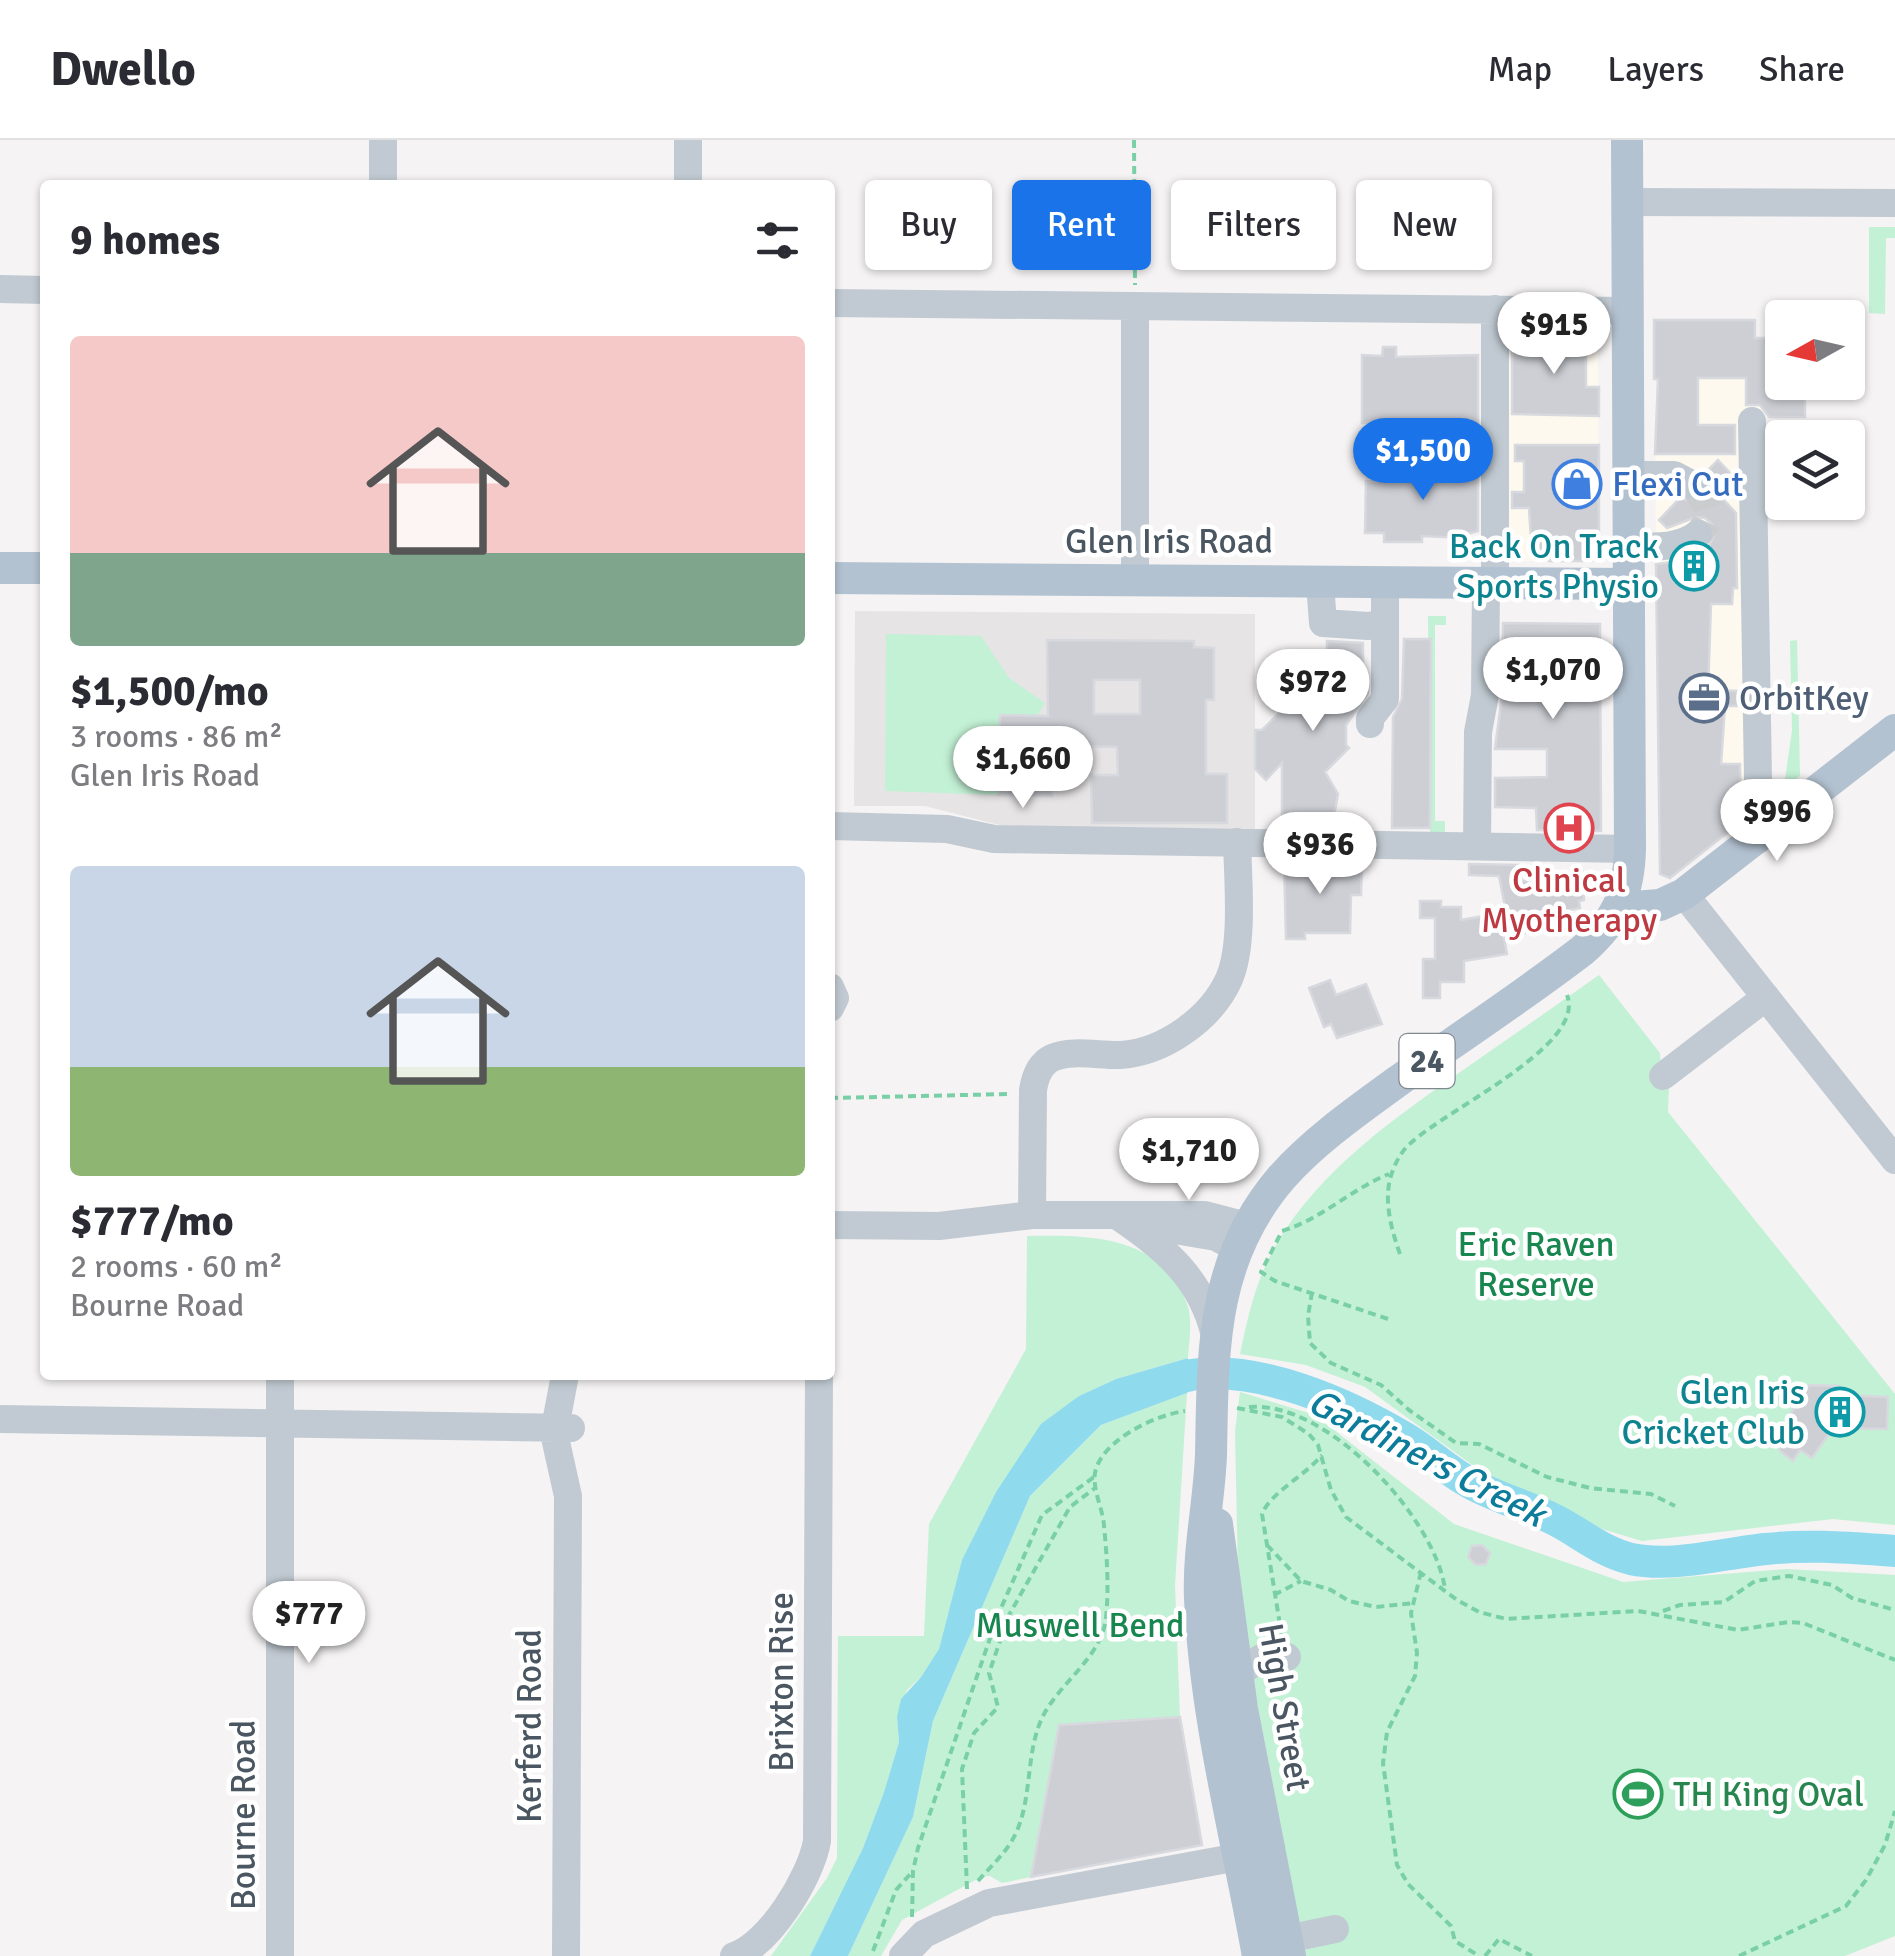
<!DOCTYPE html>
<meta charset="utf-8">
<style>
:root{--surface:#fff;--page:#f2f2f3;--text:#2b2b33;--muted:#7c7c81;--line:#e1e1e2;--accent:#1a73e8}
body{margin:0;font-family:Signika,sans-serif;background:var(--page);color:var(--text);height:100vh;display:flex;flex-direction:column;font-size:38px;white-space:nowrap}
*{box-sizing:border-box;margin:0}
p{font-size:32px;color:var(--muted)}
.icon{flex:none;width:55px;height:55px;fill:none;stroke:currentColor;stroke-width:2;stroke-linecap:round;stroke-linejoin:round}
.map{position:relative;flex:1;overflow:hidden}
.sheet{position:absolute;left:40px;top:40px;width:795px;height:1200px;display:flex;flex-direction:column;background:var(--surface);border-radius:10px;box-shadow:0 2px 8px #0004}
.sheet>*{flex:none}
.guide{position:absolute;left:865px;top:40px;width:880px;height:90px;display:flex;gap:20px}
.needle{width:65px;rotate:262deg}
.controls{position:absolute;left:1765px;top:160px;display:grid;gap:20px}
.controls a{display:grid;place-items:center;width:100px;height:100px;border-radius:10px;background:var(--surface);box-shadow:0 2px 8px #0004;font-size:50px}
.price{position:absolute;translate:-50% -85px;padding:0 22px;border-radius:35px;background:#fff;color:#222;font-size:32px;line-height:65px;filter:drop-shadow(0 2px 5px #0008)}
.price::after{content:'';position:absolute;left:50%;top:60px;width:30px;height:22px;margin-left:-15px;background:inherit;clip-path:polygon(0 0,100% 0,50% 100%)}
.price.active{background:var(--accent);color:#fff}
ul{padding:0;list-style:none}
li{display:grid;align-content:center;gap:20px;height:530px;padding:0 30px}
li span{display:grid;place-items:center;height:310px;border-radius:10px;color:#555}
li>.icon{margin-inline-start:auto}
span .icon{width:180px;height:180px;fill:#fffc;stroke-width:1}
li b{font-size:42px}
h2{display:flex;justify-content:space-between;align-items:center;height:120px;padding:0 30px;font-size:42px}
.pill{padding:0 35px;border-radius:10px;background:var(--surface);box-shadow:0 2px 8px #0004;font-size:35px;line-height:90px}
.pill.active{background:var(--accent);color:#fff}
header{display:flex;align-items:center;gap:60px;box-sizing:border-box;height:140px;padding:0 50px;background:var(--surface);border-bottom:2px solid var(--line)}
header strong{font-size:48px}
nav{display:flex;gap:55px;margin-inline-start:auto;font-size:35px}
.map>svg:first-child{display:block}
.commercial{fill:#fdf9ef}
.education{fill:#e6e4e5}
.green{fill:#c3f1d5}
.water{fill:#90daee}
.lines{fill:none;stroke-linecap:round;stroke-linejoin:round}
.river{stroke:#90daee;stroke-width:32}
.building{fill:#cdcfd5;stroke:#d7d9de;stroke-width:2.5;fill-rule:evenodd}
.minor-tunnel{stroke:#caccce;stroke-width:28;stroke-dasharray:28 14;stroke-linecap:butt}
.path{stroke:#7ad0a6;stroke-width:4;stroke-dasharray:8 5;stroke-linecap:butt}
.minor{stroke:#c1cad2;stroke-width:28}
.major{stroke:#b3c2d1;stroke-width:32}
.labels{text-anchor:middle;stroke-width:9;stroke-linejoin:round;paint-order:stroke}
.shield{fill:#fff;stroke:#808990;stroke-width:2.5}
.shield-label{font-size:32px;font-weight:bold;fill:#4a5661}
.shop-label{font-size:35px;fill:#366cbe;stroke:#fff;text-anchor:start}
.street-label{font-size:35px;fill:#4a5661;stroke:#fff}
.culture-label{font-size:35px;fill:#0d838f;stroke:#fff;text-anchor:end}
.service-label{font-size:35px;fill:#4e5e75;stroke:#fff;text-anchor:start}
.health-label{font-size:35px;fill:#be3a42;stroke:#fff}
.park-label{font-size:35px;fill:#17864f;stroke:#fff}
.leisure-label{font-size:35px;fill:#27864d;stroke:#fff;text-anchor:start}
.water-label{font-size:38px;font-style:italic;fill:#0c7c9b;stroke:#fff}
</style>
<header>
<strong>Dwello</strong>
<nav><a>Map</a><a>Layers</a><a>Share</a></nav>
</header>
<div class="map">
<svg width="1895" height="1816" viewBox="0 0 1895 1816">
<rect width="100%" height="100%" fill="#f5f3f3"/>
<path class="commercial" d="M1654 180H1755L1756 198H1782V242L1805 243V277H1756L1751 674 1671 739 1660 734 1655 330 1658 239H1654Z
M1492 189 1598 190 1599 414 1592 421H1490Z"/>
<path class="education" d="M855 471 1255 474V689L1003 686 925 666H854Z"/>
<path class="green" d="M1869 87H1895V98H1886L1885 174 1869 173Z
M1428 476H1446V485H1435V681H1445V697H1430Z
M886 494 981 496 1009 538 1045 563 1037 576 1000 575 998 655 885 651Z
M1797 500 1800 636 1784 647 1792 590 1790 501Z
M1599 835 1660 913 1661 931 1669 947 1668 972 1895 1254V1385L1833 1379 1642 1401 1602 1389 1482 1332 1365 1247 1306 1225 1240 1214C1248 1176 1256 1139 1276 1105 1320 1029 1396 977 1466 928 1511 897 1555 866 1599 835Z
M1027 1096C1087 1095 1162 1094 1187 1164 1193 1180 1189 1201 1188 1218L1116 1239 1079 1256 1019 1321 996 1352 962 1421 939 1509 921 1537 907 1550 897 1577 899 1602 884 1652 863 1708 810 1816H771L827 1738 837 1718 838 1496H924L929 1384 1026 1209Z
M1240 1252 1315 1275 1454 1384 1623 1442 1786 1429 1895 1435V1796L1845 1816H1301L1239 1483 1235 1291Z
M1187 1253 1175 1445 1180 1577 1059 1585 1031 1737 1002 1743 990 1736 981 1737 902 1780 881 1816H848L913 1677 933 1581 1030 1356 1101 1285Z"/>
<path class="water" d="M1188 1218 1187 1253 1101 1285 1030 1356 933 1581 913 1677 848 1816H810L863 1708 884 1652 899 1602 897 1577 901 1559 921 1537 939 1509 962 1420 996 1352 1041 1284 1079 1256 1116 1239Z"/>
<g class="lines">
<path class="river" d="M1147 1250C1161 1245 1176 1238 1191 1235 1260 1225 1346 1263 1405 1298 1429 1312 1449 1333 1474 1345 1500 1359 1531 1367 1557 1381 1582 1394 1602 1412 1631 1419 1673 1428 1724 1413 1766 1409 1809 1404 1852 1408 1895 1411"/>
</g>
<path class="building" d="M1654 180H1755V198H1782V242H1805V277H1769L1760 265H1746V238H1698V285H1735V314H1655L1658 239H1654Z
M1536 191 1586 192V247H1599V276L1512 274V210L1533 211Z
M1383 207H1396V217L1478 215V299H1448V281L1362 283V215L1382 216Z
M1515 305H1599V414L1592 421H1549V411L1535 410V400H1531L1529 368H1512V352H1524V321H1515Z
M1431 309H1445V335H1478V391L1464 395V398L1422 396V402H1384V393H1365L1366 341 1405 342V321H1430Z
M1718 320 1735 338 1736 348 1724 360 1736 373 1737 448H1733L1732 464H1711L1708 550 1739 551V566H1725L1721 624H1740L1741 682 1670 738 1660 734 1656 424 1698 419 1695 416 1708 408 1715 394 1712 384 1705 378 1696 377 1667 388 1659 380 1680 358 1693 362 1703 359 1710 345 1705 333Z
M1503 483 1600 484 1601 691 1537 690 1536 668 1495 667V638L1547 637V609H1495L1502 555Z
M1404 499H1431L1430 688H1392L1393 577 1402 559Z
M1047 500 1194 501V507L1214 508V560H1206V634H1227V683H1092L1091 635H1118L1117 607 1063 606 1062 633H1052V656L998 655 1000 575 1048 576ZM1094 540H1140V574H1094Z
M1327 501 1363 503V541L1368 553 1346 585V605L1349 608 1325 632 1338 654 1334 676H1315V680H1302V686H1288V680H1282V623L1266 640 1255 629V590H1262L1288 564 1289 545 1297 537H1313L1327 523Z
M1284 721 1362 722 1361 755H1351L1350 793H1305V799H1286Z
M1469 724 1519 725 1522 741 1582 730 1584 760 1579 761 1580 768 1543 775 1545 788 1504 798 1507 814 1464 821V842H1440V858H1423V819H1435V778H1420V761H1441V767H1461V780L1506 772 1499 736 1469 735Z
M1330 840 1336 855 1366 844 1382 884 1337 898 1331 884 1324 887 1309 848Z
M1809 1245 1839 1246 1838 1255 1888 1257 1887 1289 1833 1288 1812 1318 1800 1310 1793 1321 1780 1311 1778 1293Z
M1482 1405 1490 1413 1486 1424 1476 1425 1468 1417 1472 1406Z
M1180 1577 1202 1705 1031 1737 1059 1585Z"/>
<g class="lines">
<path class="minor-tunnel" d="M1693 345C1708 366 1717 373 1698 394"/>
<path class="path" d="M1134 0 1135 145
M830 958 1010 954
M1400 1114C1391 1089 1382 1056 1393 1030 1395 1024 1400 1015 1404 1010 1432 975 1588 908 1567 855
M1312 1152 1308 1176 1310 1203 1331 1223 1381 1245 1409 1270 1456 1303 1479 1304 1547 1337 1590 1348 1651 1354 1675 1366
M1388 1179 1275 1141 1261 1132 1282 1091C1322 1079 1351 1049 1389 1034
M1249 1267C1327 1260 1435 1378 1445 1449
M1237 1268 1282 1277 1309 1294 1318 1305 1331 1350 1346 1377 1457 1460 1479 1472 1506 1479 1638 1471 1738 1490 1788 1482 1803 1483 1895 1520
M1267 1405 1301 1441 1331 1450 1349 1461 1376 1467 1414 1463
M1421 1432 1411 1473 1417 1513 1415 1536 1387 1592 1383 1623 1397 1725 1408 1744 1451 1786 1455 1801 1479 1816
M1274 1455 1301 1441
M1663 1471 1680 1465 1724 1462 1755 1441 1789 1436 1832 1445 1852 1458 1895 1470
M1282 1497 1262 1374C1270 1353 1306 1335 1322 1315
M978 1741C992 1725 1007 1712 1016 1693 1033 1656 1025 1610 1044 1574 1062 1541 1102 1516 1106 1478 1109 1448 1107 1416 1104 1386 1103 1367 1089 1344 1097 1326 1109 1297 1156 1275 1185 1271
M967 1749 962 1629 974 1593 998 1567 989 1533 1009 1475 1070 1367 1095 1348
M912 1777 913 1731 918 1708 998 1475 1042 1375 1094 1337
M873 1811 896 1750 913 1731
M1485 1816 1499 1799 1532 1816
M1739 1816 1846 1766 1866 1740 1885 1705 1895 1671"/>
<path class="minor" d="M383 45V0
M688 45V0
M1627 62 1895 63
M0 149 45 150
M830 163 1627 171
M1135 166V441
M1752 281 1759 699
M1626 335H1674L1693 345
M1626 406C1651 406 1677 410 1698 394
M1320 443 1323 483 1368 486 1385 483
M1495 445V169
M1370 584V578L1385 559V444
M830 686 947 689 994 699 1630 709
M1477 705 1478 592 1485 555 1486 445
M1684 754 1895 1020
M830 847 835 858 830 868
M1663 936 1766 857
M1032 1075 1033 950C1035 937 1040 924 1052 918 1072 909 1100 916 1121 915 1164 912 1211 879 1229 839 1244 805 1238 740 1237 702
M1119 1077C1165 1108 1202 1139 1215 1196
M830 1085 939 1086 1032 1075H1205L1247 1086
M1169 1089 1216 1097 1236 1108
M565 1235 554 1293 568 1356 566 1816
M0 1279 571 1288
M1236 1535 1261 1518 1287 1517
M1268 1803 1335 1789
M280 1816V1235
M734 1816C769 1805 811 1737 817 1701L819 1235
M903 1816 924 1794 989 1763 1260 1713"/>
<path class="major" d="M0 428H45
M830 438 1627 444
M1620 768 1660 765 1684 754 1895 590
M1217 1384 1242 1569 1290 1816
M1258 1816C1237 1698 1205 1579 1200 1458 1198 1410 1209 1364 1211 1315 1213 1213 1210 1120 1282 1037 1315 1000 1357 971 1398 941 1459 898 1523 856 1583 810 1616 781 1629 754 1630 709L1627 0"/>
</g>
<defs>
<g id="shop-ring" transform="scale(2.5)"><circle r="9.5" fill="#fff" stroke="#3f7fe0" stroke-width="1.5"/><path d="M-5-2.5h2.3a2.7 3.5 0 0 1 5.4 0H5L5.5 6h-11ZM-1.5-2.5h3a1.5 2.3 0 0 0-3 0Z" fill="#3f7fe0"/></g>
<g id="building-ring" transform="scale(2.5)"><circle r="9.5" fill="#fff" stroke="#0f9aa8" stroke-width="1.5"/><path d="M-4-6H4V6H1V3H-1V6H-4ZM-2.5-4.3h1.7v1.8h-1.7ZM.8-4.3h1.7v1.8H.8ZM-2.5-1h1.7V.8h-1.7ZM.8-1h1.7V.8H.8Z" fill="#0f9aa8"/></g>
<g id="office-ring" transform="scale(2.5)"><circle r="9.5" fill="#fff" stroke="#5c6f8a" stroke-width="1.5"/><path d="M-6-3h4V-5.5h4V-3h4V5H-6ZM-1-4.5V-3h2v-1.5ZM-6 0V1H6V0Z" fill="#5c6f8a"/></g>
<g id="hospital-ring" transform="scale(2.5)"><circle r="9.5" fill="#fff" stroke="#e0444e" stroke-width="1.5"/><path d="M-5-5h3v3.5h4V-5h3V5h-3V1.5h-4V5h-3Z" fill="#e0444e"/></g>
<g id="stadium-ring" transform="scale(2.5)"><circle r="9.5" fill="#fff" stroke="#2e9e5b" stroke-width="1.5"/><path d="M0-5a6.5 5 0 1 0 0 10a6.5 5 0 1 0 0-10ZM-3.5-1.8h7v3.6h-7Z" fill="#2e9e5b"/></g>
</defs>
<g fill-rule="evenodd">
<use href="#shop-ring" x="1577" y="344"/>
<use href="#building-ring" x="1694" y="426"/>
<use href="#office-ring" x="1704" y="558"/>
<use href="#hospital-ring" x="1569" y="688"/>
<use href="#building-ring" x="1840" y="1272"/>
<use href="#stadium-ring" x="1638" y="1654"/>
</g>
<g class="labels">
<rect class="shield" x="1399.5" y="894" width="55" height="54" rx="8"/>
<g class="shield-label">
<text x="1427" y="932">24</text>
</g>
<g class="shop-label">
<text x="1612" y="356">Flexi Cut</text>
</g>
<g class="street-label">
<text x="1169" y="413">Glen Iris Road</text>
<text transform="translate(781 1542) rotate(-90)" y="12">Brixton Rise</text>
<text transform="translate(1285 1567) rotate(80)" y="12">High Street</text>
<text transform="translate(529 1586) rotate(-90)" y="12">Kerferd Road</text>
<text transform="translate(243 1675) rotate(-90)" y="12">Bourne Road</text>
</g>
<g class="culture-label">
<text x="1659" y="418">Back On Track<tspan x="1659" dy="40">Sports Physio</tspan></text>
<text x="1805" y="1264">Glen Iris<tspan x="1805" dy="40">Cricket Club</tspan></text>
</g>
<g class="service-label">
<text x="1739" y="570">OrbitKey</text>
</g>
<g class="health-label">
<text x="1569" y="752">Clinical<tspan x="1569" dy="40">Myotherapy</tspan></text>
</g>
<g class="park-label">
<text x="1536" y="1116">Eric Raven<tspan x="1536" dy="40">Reserve</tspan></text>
<text x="1080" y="1497">Muswell Bend</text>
</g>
<g class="leisure-label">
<text x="1673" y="1666">TH King Oval</text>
</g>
<g class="water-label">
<text transform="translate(1427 1317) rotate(27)" y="13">Gardiners Creek</text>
</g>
</g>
</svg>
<div class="controls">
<a><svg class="needle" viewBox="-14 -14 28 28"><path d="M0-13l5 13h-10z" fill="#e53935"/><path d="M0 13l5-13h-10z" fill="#7c7c81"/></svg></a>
<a><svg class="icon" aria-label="layers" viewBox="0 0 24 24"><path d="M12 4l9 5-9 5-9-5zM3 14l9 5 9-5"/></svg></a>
</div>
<b class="price" style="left:1554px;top:237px">$915</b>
<b class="price active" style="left:1423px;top:363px">$1,500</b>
<b class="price" style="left:1553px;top:582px">$1,070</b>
<b class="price" style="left:1313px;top:594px">$972</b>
<b class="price" style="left:1023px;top:671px">$1,660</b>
<b class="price" style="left:1777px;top:724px">$996</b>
<b class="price" style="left:1320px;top:757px">$936</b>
<b class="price" style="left:1189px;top:1063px">$1,710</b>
<b class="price" style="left:309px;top:1526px">$777</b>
<div class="guide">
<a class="pill">Buy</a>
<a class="pill active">Rent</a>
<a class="pill">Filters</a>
<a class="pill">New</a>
</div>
<section class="sheet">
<h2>9 homes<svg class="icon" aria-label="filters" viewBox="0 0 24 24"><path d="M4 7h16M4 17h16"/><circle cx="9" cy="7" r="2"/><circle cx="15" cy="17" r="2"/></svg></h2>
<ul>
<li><span style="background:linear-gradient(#f6c9c9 70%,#7fa58c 0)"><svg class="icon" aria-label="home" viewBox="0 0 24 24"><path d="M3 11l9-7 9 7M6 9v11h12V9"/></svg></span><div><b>$1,500/mo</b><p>3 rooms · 86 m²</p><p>Glen Iris Road</p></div></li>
<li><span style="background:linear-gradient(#c9d6e8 65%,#8fb573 0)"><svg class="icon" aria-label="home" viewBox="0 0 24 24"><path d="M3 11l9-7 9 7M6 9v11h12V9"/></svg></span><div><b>$777/mo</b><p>2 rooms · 60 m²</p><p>Bourne Road</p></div></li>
</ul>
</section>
</div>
